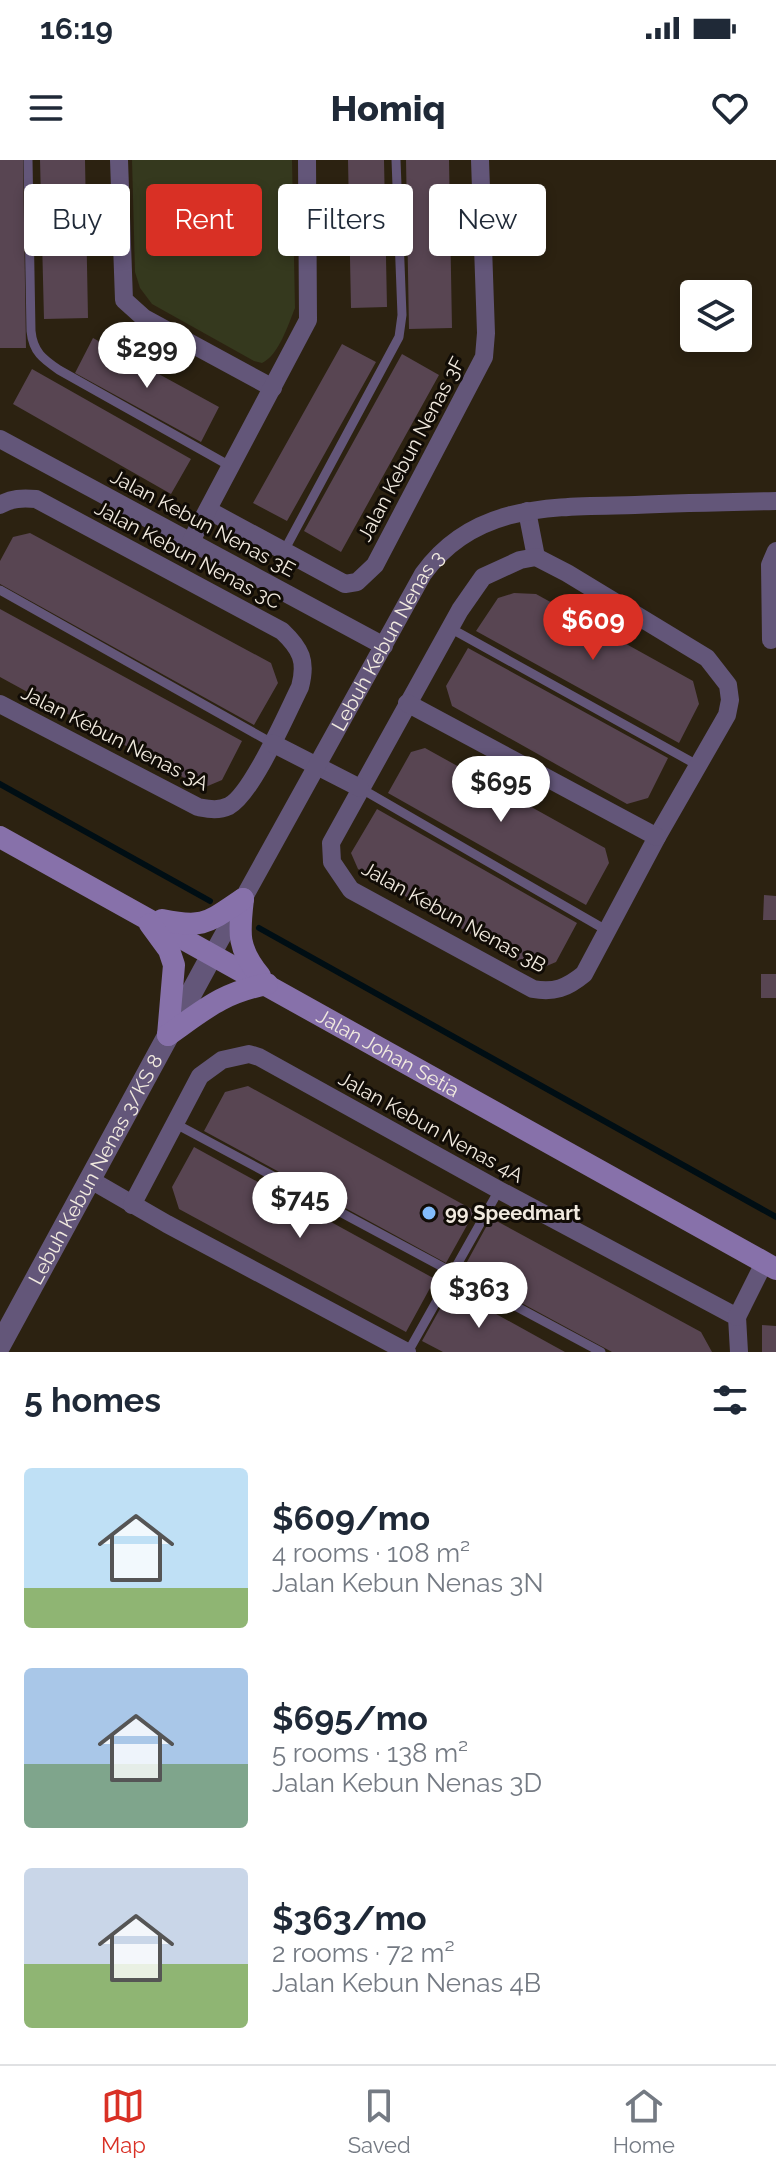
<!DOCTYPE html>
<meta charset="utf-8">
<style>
:root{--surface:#fff;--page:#f2f2f3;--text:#1f2937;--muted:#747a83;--line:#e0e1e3;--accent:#d93025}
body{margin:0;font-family:Raleway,sans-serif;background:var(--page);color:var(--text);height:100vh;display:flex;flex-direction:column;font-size:30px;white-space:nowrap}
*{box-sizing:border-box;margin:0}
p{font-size:26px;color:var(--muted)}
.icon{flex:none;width:44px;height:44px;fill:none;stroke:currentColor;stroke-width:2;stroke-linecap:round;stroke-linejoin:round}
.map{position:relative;height:1192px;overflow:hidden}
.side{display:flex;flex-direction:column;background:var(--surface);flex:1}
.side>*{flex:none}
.guide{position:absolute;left:24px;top:24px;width:728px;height:72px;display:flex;gap:16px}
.buttons{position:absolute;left:680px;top:120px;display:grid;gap:16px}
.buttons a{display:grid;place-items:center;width:72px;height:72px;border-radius:8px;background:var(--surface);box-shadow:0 4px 12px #0003;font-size:40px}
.price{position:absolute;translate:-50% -68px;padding:0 18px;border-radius:28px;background:#fff;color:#222;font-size:26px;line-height:52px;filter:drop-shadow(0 2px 4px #0008)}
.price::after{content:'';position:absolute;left:50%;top:48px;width:24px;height:18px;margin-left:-12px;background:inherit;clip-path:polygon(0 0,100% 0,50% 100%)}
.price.current{background:var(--accent);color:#fff}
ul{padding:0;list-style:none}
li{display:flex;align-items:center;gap:24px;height:200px;padding:0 24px}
li span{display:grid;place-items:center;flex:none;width:224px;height:160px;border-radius:8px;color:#555}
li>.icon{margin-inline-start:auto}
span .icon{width:96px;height:96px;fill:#fffc;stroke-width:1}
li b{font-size:34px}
h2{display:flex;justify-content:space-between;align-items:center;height:96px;padding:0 24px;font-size:34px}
.pill{padding:0 28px;border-radius:8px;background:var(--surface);box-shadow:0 4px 12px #0003;font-size:28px;line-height:72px}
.pill.current{background:var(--accent);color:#fff}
.status{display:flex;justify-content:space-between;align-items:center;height:56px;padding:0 40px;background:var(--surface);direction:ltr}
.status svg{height:22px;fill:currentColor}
header{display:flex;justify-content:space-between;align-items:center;height:104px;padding:0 24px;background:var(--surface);font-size:36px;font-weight:800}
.dock{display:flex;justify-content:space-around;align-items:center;height:112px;border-top:2px solid var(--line);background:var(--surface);font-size:22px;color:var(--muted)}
.dock a{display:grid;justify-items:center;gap:4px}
.dock .current{color:var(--accent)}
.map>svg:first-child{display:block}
.green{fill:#35391e}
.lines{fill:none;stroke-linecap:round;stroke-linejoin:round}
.stream{stroke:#000e14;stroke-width:6}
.building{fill:#584552}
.service{stroke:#635679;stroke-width:9}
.minor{stroke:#635679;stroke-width:18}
.tertiary{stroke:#635679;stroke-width:22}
.secondary{stroke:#8771aa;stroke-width:22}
.poi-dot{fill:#83bcfb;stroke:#110c06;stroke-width:3}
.labels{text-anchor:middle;stroke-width:6;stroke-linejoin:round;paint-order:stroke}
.street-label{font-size:20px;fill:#f1eadf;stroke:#110c06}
.poi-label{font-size:20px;font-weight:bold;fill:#f1eadf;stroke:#110c06;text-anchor:start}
</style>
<div class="status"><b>16:19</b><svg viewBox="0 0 49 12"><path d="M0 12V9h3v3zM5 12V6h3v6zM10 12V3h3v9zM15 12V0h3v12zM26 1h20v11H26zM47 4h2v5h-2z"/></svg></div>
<header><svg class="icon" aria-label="menu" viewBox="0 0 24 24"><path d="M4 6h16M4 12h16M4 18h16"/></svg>Homiq<svg class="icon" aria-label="heart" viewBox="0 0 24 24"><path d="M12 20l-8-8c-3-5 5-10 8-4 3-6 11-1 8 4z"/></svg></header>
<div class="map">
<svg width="776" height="1192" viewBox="0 0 776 1192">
<rect width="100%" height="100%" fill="#2c2211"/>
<path class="green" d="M132 0H292L295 148C288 165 279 195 262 203L254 201 152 144 140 128 135 112Z"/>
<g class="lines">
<path class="stream" d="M0 624 210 741
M259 768 776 1057"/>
</g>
<path class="building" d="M0 0H23L26 188H0Z
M40 0H85L88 158 44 159Z
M348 0H384L387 147 351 148Z
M406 0H449L452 168 409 169Z
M93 178 219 247 201 282 75 213Z
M342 184 376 202 287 361 253 343Z
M402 194 439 215 341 392 304 371Z
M32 209 191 299 171 334 13 244Z
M30 373 271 503 278 523 254 565 0 424V401L13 377Z
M514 433 536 434 693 521 699 544 679 583 476 471 498 438Z
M0 449 242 581 222 620 203 628 0 517Z
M468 488 668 598 648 638 627 644 452 546 446 526Z
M425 588 605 688 609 703 586 745 388 633 411 592Z
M377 649 577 763 556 802 535 811 358 709 351 693Z
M764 735 776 736V760H763Z
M761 814H776V838H761Z
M248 926 475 1051 446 1103 204 971 225 932Z
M194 987 435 1119 406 1172 179 1049 172 1027Z
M491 1058 701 1172 712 1192H612L462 1111Z
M451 1129 554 1186 565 1192H443L422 1181Z
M762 1165 776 1166V1192H762Z"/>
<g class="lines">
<path class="service" d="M28 0 31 171C33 192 43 199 59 210L230 306
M284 391 399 177 402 155 396 0
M0 430 272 583
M450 468 699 606
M360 628 606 770
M174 963 601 1192
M408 1192 499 1030"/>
<g class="minor">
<path d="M119 0 124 140 144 158 273 228"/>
<path d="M0 279 384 486"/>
<path d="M0 345C11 338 23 338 36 339L282 471C301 489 307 501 300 527 287 553 252 634 229 646 218 651 209 649 198 647L0 544"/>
<path d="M208 350 345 424 357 422 375 405 484 197 486 173 480 0"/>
<path d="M527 351 536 397"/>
<path d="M191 381 308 160 307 0"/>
<path d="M536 397 567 413 707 498 728 525 730 540 727 555 657 677 584 814C567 828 554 833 533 829L351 730 332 702 331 683 460 450 483 417 520 400Z"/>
<path d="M771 480 770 405 776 391"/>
<path d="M407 543 657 677"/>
<path d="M272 583 360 628"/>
<path id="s1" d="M212 795 423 414C475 342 555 347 635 345 682 343 729 342 776 341"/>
<path d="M89 1019 167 1064 407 1192"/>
<path d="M132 1045 200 916 222 900 249 894 259 897 499 1030 737 1157 739 1192"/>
<path d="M737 1157 764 1103"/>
</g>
<path class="tertiary" id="s2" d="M0 1185 212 795"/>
<g class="secondary">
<path id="s3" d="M0 677 776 1109"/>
<path d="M243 739C239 774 237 788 260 816"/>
<path d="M162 760C205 769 208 762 243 739"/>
<path d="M150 764 169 790 174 805 168 875"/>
<path d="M168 875C205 849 222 833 267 824"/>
</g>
</g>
<circle class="poi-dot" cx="429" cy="1053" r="8"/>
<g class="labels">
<g class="street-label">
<text transform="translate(411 289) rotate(-62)" y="7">Jalan Kebun Nenas 3F</text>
<text transform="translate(203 363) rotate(28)" y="7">Jalan Kebun Nenas 3E</text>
<text transform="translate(188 395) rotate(28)" y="7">Jalan Kebun Nenas 3C</text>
<text dy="7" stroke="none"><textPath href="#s1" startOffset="360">Lebuh Kebun Nenas 3</textPath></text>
<text transform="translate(115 578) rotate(27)" y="7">Jalan Kebun Nenas 3A</text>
<text transform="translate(454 757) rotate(29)" y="7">Jalan Kebun Nenas 3B</text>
<text dy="7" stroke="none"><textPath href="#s3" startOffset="444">Jalan Johan Setia</textPath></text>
<text transform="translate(431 967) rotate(29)" y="7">Jalan Kebun Nenas 4A</text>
<text dy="7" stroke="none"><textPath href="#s2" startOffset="200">Lebuh Kebun Nenas 3/KS 8</textPath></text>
</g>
<g class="poi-label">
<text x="445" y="1060">99 Speedmart</text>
</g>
</g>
</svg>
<div class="buttons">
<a><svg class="icon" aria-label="layers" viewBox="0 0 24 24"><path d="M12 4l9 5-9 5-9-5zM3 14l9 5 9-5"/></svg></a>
</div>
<b class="price" style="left:147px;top:230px">$299</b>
<b class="price current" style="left:593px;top:502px">$609</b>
<b class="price" style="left:501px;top:664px">$695</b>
<b class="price" style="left:300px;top:1080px">$745</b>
<b class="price" style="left:479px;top:1170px">$363</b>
<div class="guide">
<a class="pill">Buy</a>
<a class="pill current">Rent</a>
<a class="pill">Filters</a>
<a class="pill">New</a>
</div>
</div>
<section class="side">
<h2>5 homes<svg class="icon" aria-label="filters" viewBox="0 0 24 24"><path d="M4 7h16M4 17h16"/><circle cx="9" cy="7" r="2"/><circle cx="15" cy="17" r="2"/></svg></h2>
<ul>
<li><span style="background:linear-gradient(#bfe0f5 75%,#8fb573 0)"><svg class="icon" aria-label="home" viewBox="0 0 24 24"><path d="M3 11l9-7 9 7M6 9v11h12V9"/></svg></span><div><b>$609/mo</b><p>4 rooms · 108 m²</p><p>Jalan Kebun Nenas 3N</p></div></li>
<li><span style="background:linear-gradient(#a9c7e8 60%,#7fa58c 0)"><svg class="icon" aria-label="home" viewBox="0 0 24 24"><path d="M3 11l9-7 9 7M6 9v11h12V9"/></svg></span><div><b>$695/mo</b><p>5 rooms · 138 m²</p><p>Jalan Kebun Nenas 3D</p></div></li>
<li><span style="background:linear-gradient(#c9d6e8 60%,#8fb573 0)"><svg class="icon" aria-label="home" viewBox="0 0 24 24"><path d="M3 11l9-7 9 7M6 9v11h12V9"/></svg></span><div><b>$363/mo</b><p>2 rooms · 72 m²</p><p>Jalan Kebun Nenas 4B</p></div></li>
</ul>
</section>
<nav class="dock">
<a class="current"><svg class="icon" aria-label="map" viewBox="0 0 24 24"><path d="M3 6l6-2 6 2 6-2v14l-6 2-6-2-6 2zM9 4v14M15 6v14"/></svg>Map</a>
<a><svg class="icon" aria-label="saved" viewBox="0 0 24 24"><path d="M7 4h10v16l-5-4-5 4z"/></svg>Saved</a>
<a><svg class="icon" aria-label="home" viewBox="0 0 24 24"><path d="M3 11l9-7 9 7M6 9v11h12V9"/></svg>Home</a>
</nav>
